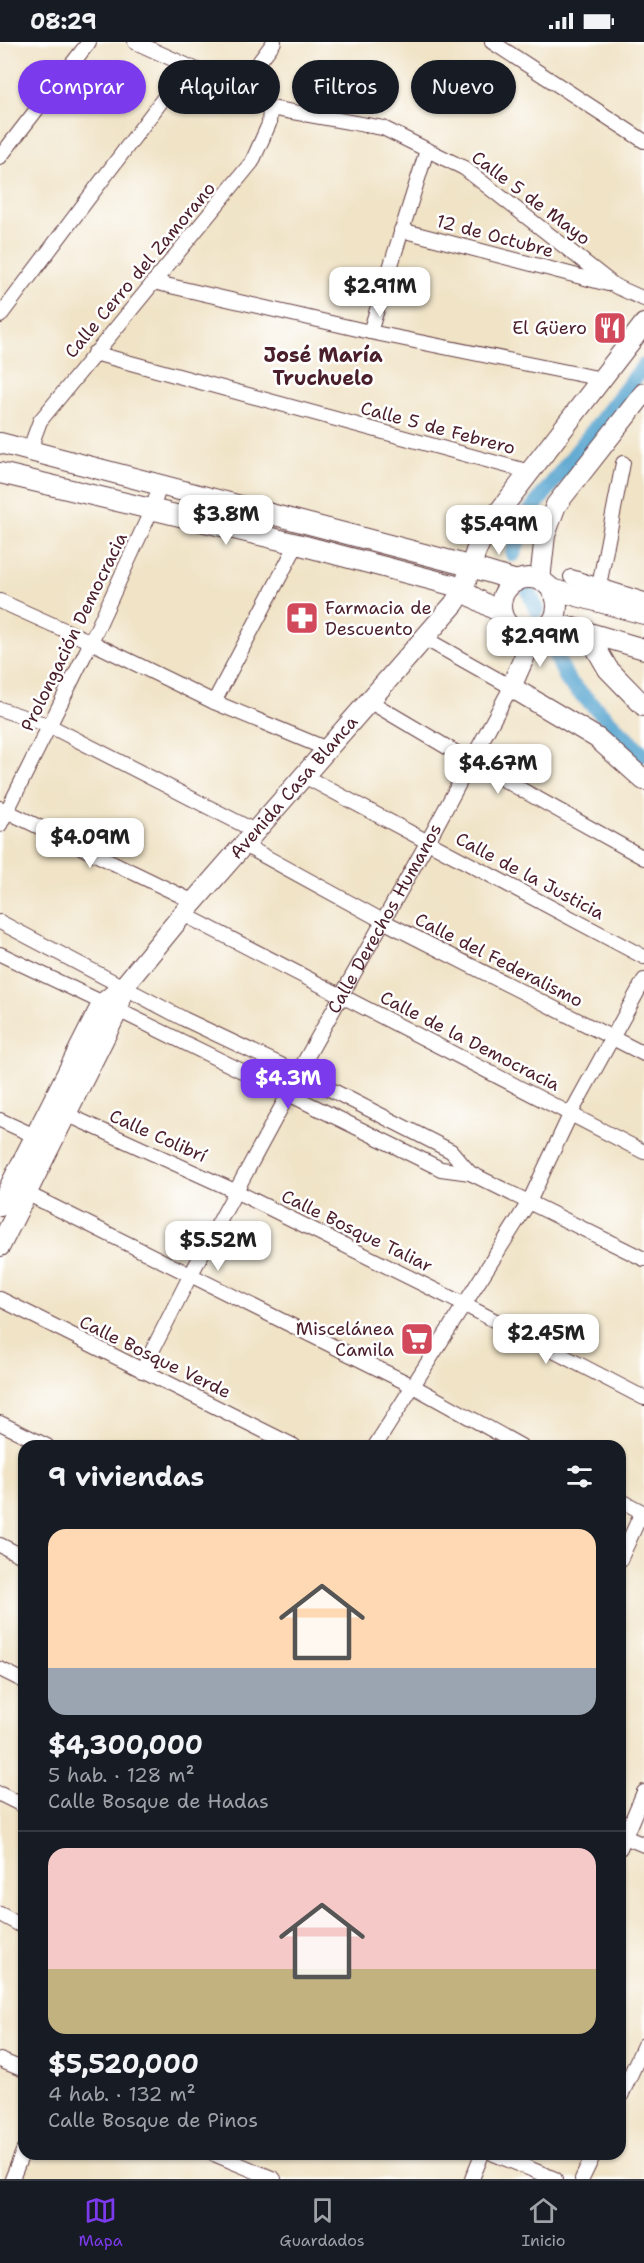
<!DOCTYPE html>
<html lang="es">
<meta charset="utf-8">
<style>
:root{--surface:#171b24;--page:#242831;--text:#f1f3f6;--muted:#9ea1a6;--line:#363941;--accent:#7c3aed}
body{margin:0;font-family:"Shantell Sans",sans-serif;background:var(--page);color:var(--text);height:100vh;display:flex;flex-direction:column;font-size:22px;white-space:nowrap}
*{box-sizing:border-box;margin:0}
p{font-size:20px;color:var(--muted)}
.icon{flex:none;width:33px;height:33px;fill:none;stroke:currentColor;stroke-width:2;stroke-linecap:round;stroke-linejoin:round}
.map{position:relative;flex:1;overflow:hidden}
.drawer{position:absolute;left:18px;top:1398px;width:608px;height:720px;display:flex;flex-direction:column;background:var(--surface);border-radius:18px;box-shadow:0 2px 4px #0004}
.drawer>*{flex:none}
.top-card{position:absolute;left:18px;top:18px;width:609px;height:54px;display:flex;gap:12px}
.price{position:absolute;translate:-50% -51px;padding:0 14px;border-radius:12px;background:#fff;color:#222;font-size:20px;line-height:39px;filter:drop-shadow(0 2px 3px #0008)}
.price::after{content:'';position:absolute;left:50%;top:36px;width:18px;height:14px;margin-left:-9px;background:inherit;clip-path:polygon(0 0,100% 0,50% 100%)}
.price.selected{background:var(--accent);color:#fff}
ul{padding:0;list-style:none}
li{display:grid;align-content:center;gap:12px;height:318px;padding:0 30px}
li+li{border-top:2px solid var(--line)}
li span{display:grid;place-items:center;height:186px;border-radius:18px;color:#555}
li>.icon{margin-inline-start:auto}
span .icon{width:108px;height:108px;fill:#fffc;stroke-width:1}
li b{font-size:26px}
h2{display:flex;justify-content:space-between;align-items:center;height:72px;padding:0 30px;font-size:26px}
.chip{padding:0 21px;border-radius:27px;background:var(--surface);box-shadow:0 2px 4px #0004;font-size:21px;line-height:54px}
.chip.selected{background:var(--accent);color:#fff}
.status{display:flex;justify-content:space-between;align-items:center;height:42px;padding:0 30px;background:var(--surface);direction:ltr}
.status svg{height:16px;fill:currentColor}
.menu{display:flex;justify-content:space-around;align-items:center;height:84px;border-top:2px solid var(--line);background:var(--surface);font-size:16px;color:var(--muted)}
.menu a{display:grid;justify-items:center;gap:3px}
.menu .selected{color:var(--accent)}
.map>svg:first-child{display:block}
.lines{fill:none;stroke-linecap:round;stroke-linejoin:round}
.canal{stroke:#57a4cf;stroke-width:16}
.street-casing{stroke:#633c42;stroke-width:16}
.secondary-casing{stroke:#633c42;stroke-width:22}
.street{stroke:#fff;stroke-width:14}
.secondary{stroke:#fff;stroke-width:20}
.labels{text-anchor:middle;stroke-width:5;stroke-linejoin:round;paint-order:stroke}
.street-label{font-size:18px;fill:#4a1f2b;stroke:#fff}
.poi-label{font-size:18px;fill:#4a1f2b;stroke:#fff;text-anchor:end}
.neighbourhood-label{font-size:20px;font-weight:bold;fill:#4a1f2b;stroke:#fff}
</style>
<div class="status"><b>08:29</b><svg viewBox="0 0 49 12"><path d="M0 12V9h3v3zM5 12V6h3v6zM10 12V3h3v9zM15 12V0h3v12zM26 1h20v11H26zM47 4h2v5h-2z"/></svg></div>
<div class="map">
<svg width="644" height="2137" viewBox="0 0 644 2137">
<rect width="100%" height="100%" fill="#fff"/>
<filter id="ink" filterUnits="userSpaceOnUse"><feTurbulence type="fractalNoise" baseFrequency=".0167" numOctaves="2"/><feDisplacementMap in="SourceGraphic" scale="12" xChannelSelector="R" yChannelSelector="G"/><feConvolveMatrix kernelMatrix="1 2 1 2 8 2 1 2 1" color-interpolation-filters="sRGB"/></filter>
<filter id="wash" filterUnits="userSpaceOnUse"><feTurbulence type="fractalNoise" baseFrequency=".008" numOctaves="4" result="noise"/><feDisplacementMap in="SourceGraphic" scale="24" xChannelSelector="R" yChannelSelector="G"/><feGaussianBlur stdDeviation="1.35" result="paint"/><feColorMatrix in="noise" values="0 0 0 0 0 0 0 0 0 0 0 0 0 0 0 0 0 1.4 0 .05"/><feComposite in="paint" operator="in"/></filter>
<g filter="url(#wash)">
<rect width="100%" height="100%" fill="#f0e3c6"/>
<g class="lines">
<path class="canal" d="M513 512 529 471 644 324
M529 550 537 568
M553 607 568 639 644 713"/>
</g>
</g>
<g filter="url(#ink)">
<g class="lines">
<g class="street-casing">
<g id="street">
<path d="M135 0 239 47 270 66 383 86 464 126 615 244 644 257"/>
<path d="M492 0 644 99"/>
<path d="M239 47 274 0"/>
<path d="M0 115 89 0"/>
<path d="M401 188 608 242"/>
<path d="M153 240 370 290 602 337"/>
<path d="M0 274 187 25"/>
<path d="M370 290 427 108"/>
<path d="M94 311 530 430"/>
<path d="M35 411 33 398 40 379 252 120 269 82 270 66"/>
<path d="M571 535 644 558"/>
<path d="M599 544 623 421"/>
<path d="M0 559 91 600 214 660 327 707"/>
<path d="M369 659 472 720 644 816"/>
<path d="M214 660 297 502"/>
<path d="M0 667 50 684 255 789"/>
<path d="M304 734 644 915"/>
<path d="M0 766 194 860"/>
<path d="M0 783 91 600 152 467 160 444"/>
<path d="M244 803 383 879 644 1012"/>
<path d="M183 872 644 1110"/>
<path d="M0 880 184 977 298 1031 451 1109 470 1131"/>
<path d="M0 912 118 968 441 1127 470 1131 644 1217"/>
<path id="s1" d="M298 1031 427 801 511 645 424 596"/>
<path d="M66 1072 235 1149 463 1262 644 1356"/>
<path d="M0 1078 35 1094"/>
<path d="M18 1147 413 1344 521 1404"/>
<path d="M0 1257 294 1404"/>
<path d="M142 1329 190 1234 289 1051"/>
<path d="M0 1381 47 1404"/>
<path d="M375 1404 529 1160 571 1071 644 938"/>
<path d="M620 1458 644 1471"/>
<path d="M0 1503 24 1515"/>
<path d="M620 1518 642 1470"/>
<path d="M0 1627 24 1639"/>
<path d="M0 1752 24 1764"/>
<path d="M620 1793 644 1803"/>
<path d="M620 1806 644 1750"/>
<path d="M0 1872 24 1885"/>
<path d="M0 2018 24 2028"/>
<path d="M620 2056 644 2003"/>
<path d="M214 2112 274 2137"/>
<path d="M494 2112 555 2137"/>
<path d="M12 2137 24 2107"/>
<path d="M472 2137 482 2112"/>
<path d="M582 2137 594 2112"/>
</g>
</g>
<g class="secondary-casing">
<g id="secondary">
<path d="M0 401 458 521 517 539"/>
<path d="M0 431 297 502 452 543 501 571"/>
<circle cx="529" cy="564" r="28"/>
<path d="M540 538 545 493 556 463 644 351"/>
<path d="M551 547 644 572"/>
<path d="M552 580 644 607"/>
<path d="M586 589 608 627 644 664"/>
<path d="M535 591 511 645 597 696 644 738"/>
<path id="s2" d="M0 1164 102 962 124 944 183 872 454 562 463 548 476 509 488 484 644 282"/>
<path d="M0 1204 118 968 124 944"/>
</g>
</g>
<use href="#street" class="street"/>
<use href="#secondary" class="secondary"/>
</g>
</g>
<defs>
<g id="restaurant-square" transform="scale(1.725)"><rect x="-9" y="-9" width="18" height="18" rx="4" fill="#d1495b" stroke="#fff"/><path d="M-5-6h1v4h1v-4h1v4h1v-4h1v5L-1.5 .5V6h-2V.5L-5-1ZM5-6V6H3V1.5H1.5Q1.5-4 5-6Z" fill="#fff"/></g>
<g id="pharmacy-square" transform="scale(1.725)"><rect x="-9" y="-9" width="18" height="18" rx="4" fill="#d1495b" stroke="#fff"/><path d="M-2-6h4v4h4v4h-4v4h-4v-4h-4v-4h4Z" fill="#fff"/></g>
<g id="supermarket-square" transform="scale(1.725)"><rect x="-9" y="-9" width="18" height="18" rx="4" fill="#d1495b" stroke="#fff"/><path d="M-6-5.5h2.5l.6 2H6L4.5 2H-2.5L-4.4-4H-6ZM-1.5 3.2a1.3 1.3 0 1 0 .1 0ZM3 3.2a1.3 1.3 0 1 0 .1 0Z" fill="#fff"/></g>
</defs>
<g fill-rule="evenodd">
<use href="#restaurant-square" x="610" y="286"/>
<use href="#pharmacy-square" x="302" y="576"/>
<use href="#supermarket-square" x="417" y="1297"/>
</g>
<g class="labels">
<g class="street-label">
<text transform="translate(531 156) rotate(37)" y="6">Calle 5 de Mayo</text>
<text transform="translate(495 194) rotate(15)" y="6">12 de Octubre</text>
<text transform="translate(140 228) rotate(-50)" y="6">Calle Cerro del Zamorano</text>
<text transform="translate(438 386) rotate(15)" y="6">Calle 5 de Febrero</text>
<text transform="translate(74 590) rotate(-64)" y="6">Prolongación Democracia</text>
<text dy="6" stroke="none"><textPath href="#s2" startOffset="516">Avenida Casa Blanca</textPath></text>
<text transform="translate(530 834) rotate(28)" y="6">Calle de la Justicia</text>
<text dy="6" stroke="none"><textPath href="#s1" startOffset="177">Calle Derechos Humanos</textPath></text>
<text transform="translate(499 918) rotate(27)" y="6">Calle del Federalismo</text>
<text transform="translate(470 999) rotate(27)" y="6">Calle de la Democracia</text>
<text transform="translate(158 1094) rotate(24)" y="6">Calle Colibrí</text>
<text transform="translate(357 1189) rotate(26)" y="6">Calle Bosque Taliar</text>
<text transform="translate(155 1315) rotate(26)" y="6">Calle Bosque Verde</text>
</g>
<g class="poi-label">
<text x="587" y="292">El Güero</text>
<text x="325" y="572" text-anchor="start">Farmacia de<tspan x="325" dy="21">Descuento</tspan></text>
<text x="394" y="1293">Miscelánea<tspan x="394" dy="21">Camila</tspan></text>
</g>
<g class="neighbourhood-label">
<text x="323" y="320">José María<tspan x="323" dy="23">Truchuelo</tspan></text>
</g>
</g>
</svg>
<b class="price" style="left:380px;top:276px">$2.91M</b>
<b class="price" style="left:226px;top:504px">$3.8M</b>
<b class="price" style="left:499px;top:514px">$5.49M</b>
<b class="price" style="left:540px;top:626px">$2.99M</b>
<b class="price" style="left:498px;top:753px">$4.67M</b>
<b class="price" style="left:90px;top:827px">$4.09M</b>
<b class="price selected" style="left:288px;top:1068px">$4.3M</b>
<b class="price" style="left:218px;top:1230px">$5.52M</b>
<b class="price" style="left:546px;top:1323px">$2.45M</b>
<div class="top-card">
<a class="chip selected">Comprar</a>
<a class="chip">Alquilar</a>
<a class="chip">Filtros</a>
<a class="chip">Nuevo</a>
</div>
<section class="drawer">
<h2>9 viviendas<svg class="icon" aria-label="filters" viewBox="0 0 24 24"><path d="M4 7h16M4 17h16"/><circle cx="9" cy="7" r="2"/><circle cx="15" cy="17" r="2"/></svg></h2>
<ul>
<li><span style="background:linear-gradient(#ffd9b3 75%,#9aa5b1 0)"><svg class="icon" aria-label="home" viewBox="0 0 24 24"><path d="M3 11l9-7 9 7M6 9v11h12V9"/></svg></span><div><b>$4,300,000</b><p>5 hab. · 128 m²</p><p>Calle Bosque de Hadas</p></div></li>
<li><span style="background:linear-gradient(#f6c9c9 65%,#c2b280 0)"><svg class="icon" aria-label="home" viewBox="0 0 24 24"><path d="M3 11l9-7 9 7M6 9v11h12V9"/></svg></span><div><b>$5,520,000</b><p>4 hab. · 132 m²</p><p>Calle Bosque de Pinos</p></div></li>
</ul>
</section>
</div>
<nav class="menu">
<a class="selected"><svg class="icon" aria-label="map" viewBox="0 0 24 24"><path d="M3 6l6-2 6 2 6-2v14l-6 2-6-2-6 2zM9 4v14M15 6v14"/></svg>Mapa</a>
<a><svg class="icon" aria-label="saved" viewBox="0 0 24 24"><path d="M7 4h10v16l-5-4-5 4z"/></svg>Guardados</a>
<a><svg class="icon" aria-label="home" viewBox="0 0 24 24"><path d="M3 11l9-7 9 7M6 9v11h12V9"/></svg>Inicio</a>
</nav>
